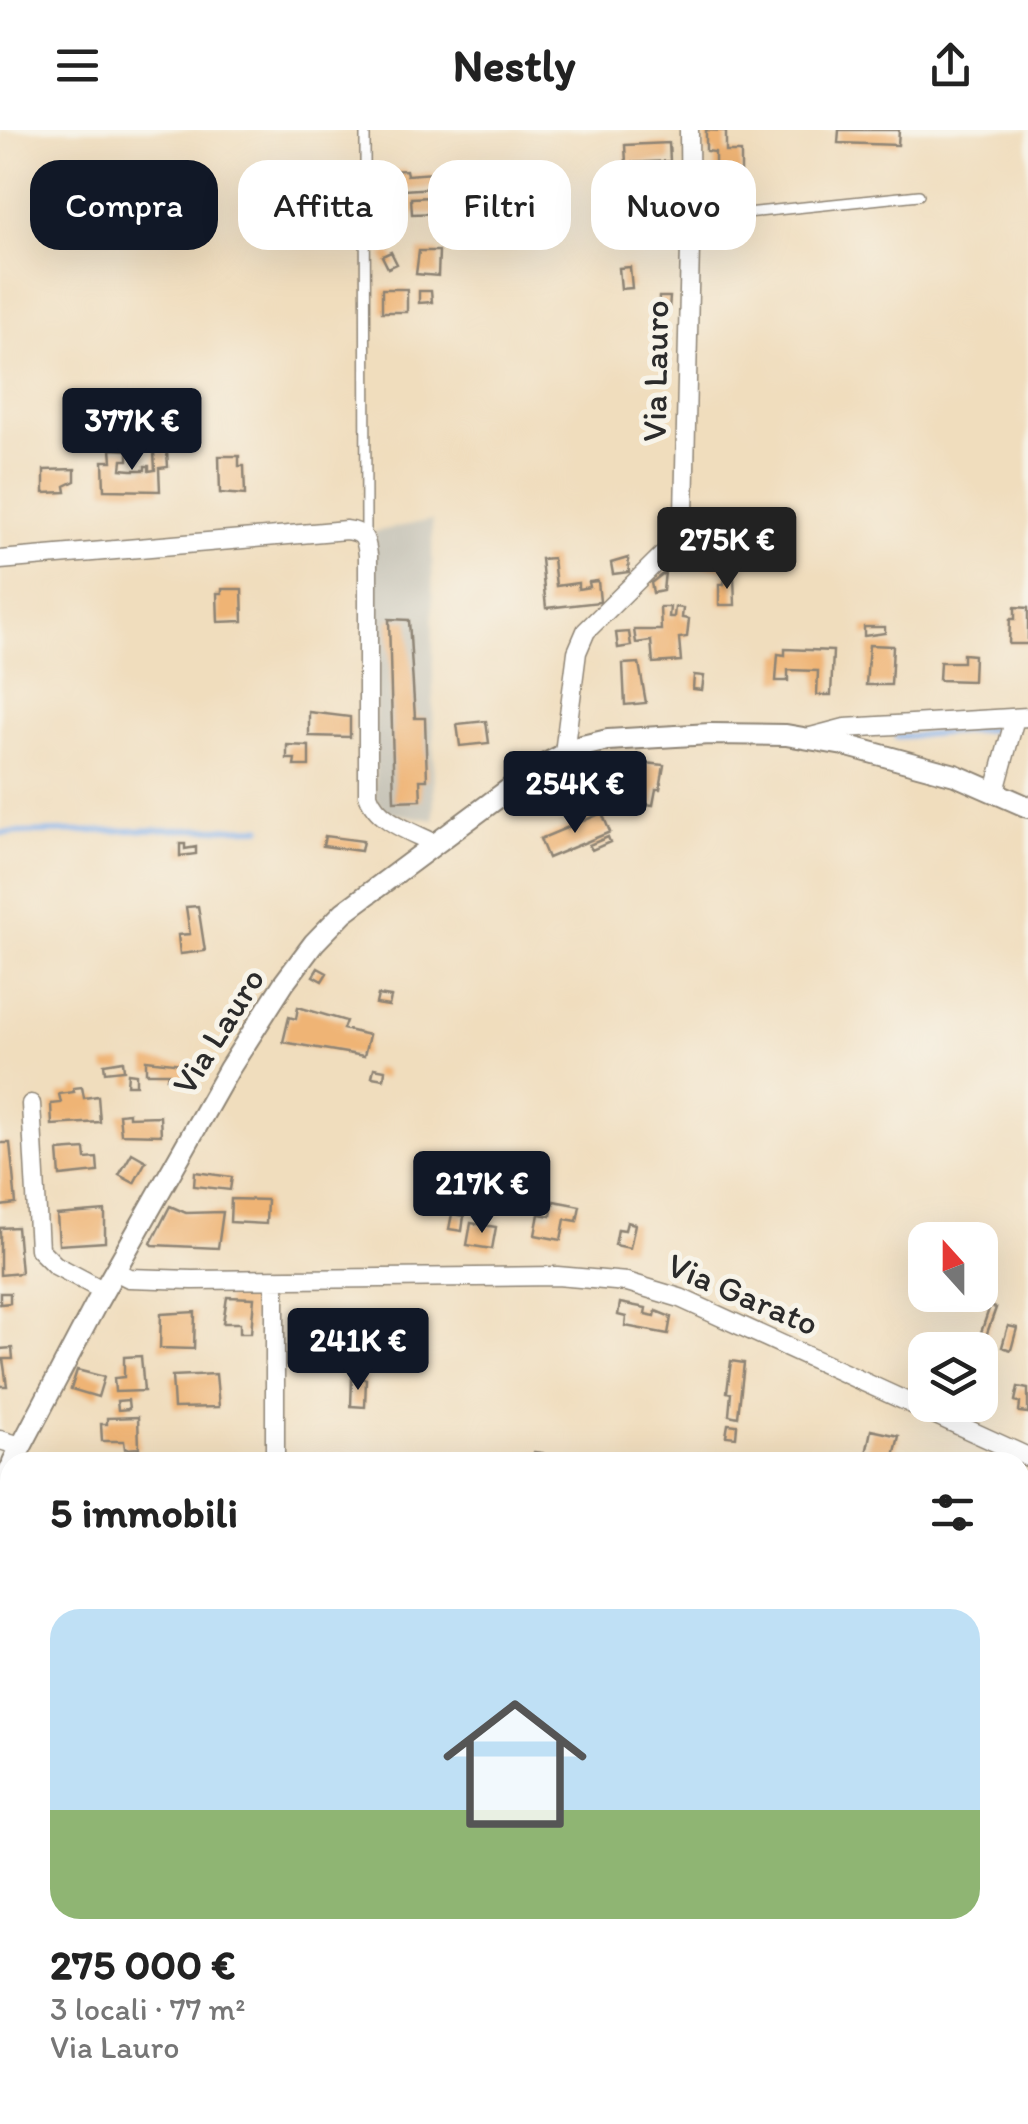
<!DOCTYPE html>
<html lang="it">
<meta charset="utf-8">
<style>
:root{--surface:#fff;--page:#f6f6f6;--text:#222;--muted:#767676;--line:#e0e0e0;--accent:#111827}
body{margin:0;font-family:Itim,sans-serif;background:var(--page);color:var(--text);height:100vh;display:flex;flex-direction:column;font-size:38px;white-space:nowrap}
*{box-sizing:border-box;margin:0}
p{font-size:32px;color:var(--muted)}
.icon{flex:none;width:55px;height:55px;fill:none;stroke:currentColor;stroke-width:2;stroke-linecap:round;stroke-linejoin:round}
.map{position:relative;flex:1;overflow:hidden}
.panel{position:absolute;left:0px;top:1322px;width:1030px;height:672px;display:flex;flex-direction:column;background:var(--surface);border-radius:30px 30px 0 0;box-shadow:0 10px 40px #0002}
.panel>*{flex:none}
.banner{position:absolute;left:30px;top:30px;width:970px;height:90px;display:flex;gap:20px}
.needle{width:65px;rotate:339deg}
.controls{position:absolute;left:908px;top:1092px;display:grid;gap:20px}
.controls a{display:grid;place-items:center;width:90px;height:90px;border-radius:20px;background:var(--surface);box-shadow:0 10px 40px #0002;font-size:50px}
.price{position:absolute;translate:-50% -85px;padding:0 22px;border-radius:10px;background:var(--accent);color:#fff;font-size:32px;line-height:65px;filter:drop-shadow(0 2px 5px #0008)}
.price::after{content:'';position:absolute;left:50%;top:60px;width:30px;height:22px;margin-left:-15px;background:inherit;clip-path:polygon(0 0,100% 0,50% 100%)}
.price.on{background:#222;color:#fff}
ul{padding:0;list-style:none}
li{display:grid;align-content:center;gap:20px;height:530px;padding:0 50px}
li+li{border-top:2px solid var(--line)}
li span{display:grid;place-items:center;height:310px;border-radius:30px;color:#555}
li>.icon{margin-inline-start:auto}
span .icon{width:180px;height:180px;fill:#fffc;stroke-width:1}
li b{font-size:42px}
h2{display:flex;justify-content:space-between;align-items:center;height:120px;padding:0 50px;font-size:42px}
.chip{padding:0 35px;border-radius:30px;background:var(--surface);box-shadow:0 10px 40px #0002;font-size:35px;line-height:90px}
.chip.on{background:var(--accent);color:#fff}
header{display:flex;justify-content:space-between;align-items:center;height:130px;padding:0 50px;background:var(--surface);font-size:45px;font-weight:800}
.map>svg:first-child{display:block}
.industrial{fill:#c7c4b8}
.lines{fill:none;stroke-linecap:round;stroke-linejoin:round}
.stream{stroke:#82b2ed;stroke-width:5}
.building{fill:#efb475}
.service-casing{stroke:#8e8474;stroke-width:12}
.minor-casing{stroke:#8e8474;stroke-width:21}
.tertiary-casing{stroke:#8e8474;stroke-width:24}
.service{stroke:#fff;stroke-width:9}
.minor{stroke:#fff;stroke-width:18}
.tertiary{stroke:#fff;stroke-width:20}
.labels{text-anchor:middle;stroke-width:10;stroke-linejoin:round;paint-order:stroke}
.street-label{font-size:35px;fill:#2b2b2b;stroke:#f7f3e8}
</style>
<header><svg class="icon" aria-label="menu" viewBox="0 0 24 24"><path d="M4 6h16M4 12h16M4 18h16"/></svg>Nestly<svg class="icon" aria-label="share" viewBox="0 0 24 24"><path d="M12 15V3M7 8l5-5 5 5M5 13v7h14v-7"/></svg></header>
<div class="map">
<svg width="1028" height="1994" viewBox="0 0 1028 1994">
<rect width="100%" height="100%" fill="#f7f3e8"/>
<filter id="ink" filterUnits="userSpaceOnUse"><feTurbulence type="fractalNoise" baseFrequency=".01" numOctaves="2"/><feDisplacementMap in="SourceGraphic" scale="20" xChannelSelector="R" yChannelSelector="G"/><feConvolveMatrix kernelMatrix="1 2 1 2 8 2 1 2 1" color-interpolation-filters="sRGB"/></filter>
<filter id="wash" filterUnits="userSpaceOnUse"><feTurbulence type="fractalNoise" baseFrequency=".0048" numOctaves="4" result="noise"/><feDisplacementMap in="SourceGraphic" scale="40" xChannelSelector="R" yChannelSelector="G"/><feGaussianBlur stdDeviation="2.25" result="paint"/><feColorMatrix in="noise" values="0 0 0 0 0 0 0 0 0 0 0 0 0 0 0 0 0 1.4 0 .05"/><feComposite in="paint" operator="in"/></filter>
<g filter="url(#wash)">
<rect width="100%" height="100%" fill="#f0ddbd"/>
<path class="industrial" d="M432 390 434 690 385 682 375 667 374 402Z"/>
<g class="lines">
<path class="stream" d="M896 607 1008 598
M0 703 261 698"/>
</g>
<g id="blocks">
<path class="building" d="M706 0 726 1V22H741V49H715V22L706 21Z
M839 0H899L898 15 838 13Z
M669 13 670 31 626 33 625 15Z
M406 40 407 45 434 43 435 58 370 62 369 42Z
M638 55 684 56V76H638Z
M432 67 433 76H440V83L412 84 411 68Z
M384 79 387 111 373 112V80Z
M435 93H450V101L435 100Z
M419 121H439L438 146 416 144Z
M391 122 397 134 388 138 382 126Z
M630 137 632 158 621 159 619 138Z
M382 159H407V182H382Z
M419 161H431L432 172 419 173Z
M659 167H670L669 179 658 178Z
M111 319 128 320V330H122L121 339 132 340H145V336H149V341L155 340 154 322 167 321 168 337 159 338 160 361 104 360 103 331H112Z
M219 326H239V336H244L245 365 220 363Z
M75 339V351L65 356 66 362 44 363V340Z
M703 394 728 395 727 413 734 414 733 438 702 437Z
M553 428 556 456 578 453V459L590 457 589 452 598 451 600 472 546 478 541 429Z
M628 428 629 442 613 444 611 433Z
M665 442 663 461 653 463 651 453Z
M725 446H734L735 475H719V454H724Z
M222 459H242L243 491 218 492 217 463H222Z
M660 477H670L669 487H674L675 477 683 478 682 488 689 489 687 507 679 508 681 531 653 533 651 511 636 513 634 500H661Z
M1015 477 1028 478V514H1009L1010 489H1015Z
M389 489 409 490 415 588H425L427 650H420L421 670 394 671Z
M864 497H885V503L864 506Z
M629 502 631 516 618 518 616 503Z
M869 515 893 516 891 555H866Z
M785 519 833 521 831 565H817L818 541 788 540V551H776L778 524 785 525Z
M963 524 974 525 973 551 939 550 940 532H963Z
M639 533 646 573 625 575 623 534Z
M694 545 704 546 702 560 693 559Z
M309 582 350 587V607L309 606Z
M486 591 489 613 460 616 457 594Z
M287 615 309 616V636H294L295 629H287Z
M645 633 664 635 660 659H656L653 675 639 673Z
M602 683 610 702 548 728 540 709Z
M325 706 363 711 361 721 323 716Z
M608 707 610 712 592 720 589 715Z
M180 714H185V719L196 717V724L180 726Z
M198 776 205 821 180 824 178 805 190 804 186 777Z
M318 838 327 843 322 851 313 846Z
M378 865 391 867 389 876 376 874Z
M298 877 346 891 343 899 369 905 364 926 283 912 289 887 296 889Z
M146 930 193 935 191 950 167 948 168 943H146Z
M123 931 124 940 105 942 104 934Z
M374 938 385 940 384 949 372 947Z
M128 943 136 944V955H127Z
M82 957 84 968 98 966 100 992 52 995 51 974 61 973 59 964 74 962 73 958Z
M129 983V987L160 986 161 1005 121 1004 119 984Z
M0 1013H10L16 1074 0 1076Z
M85 1019 86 1029 97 1028 98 1042 60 1046 58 1021Z
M132 1023 146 1031 134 1053 119 1045Z
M195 1042 232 1047 230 1060 194 1056Z
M231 1069 267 1070 266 1094 230 1092Z
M554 1071 580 1076 577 1091 565 1089 561 1110 535 1105 539 1084 551 1086Z
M170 1076 186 1083 223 1082 218 1118 153 1115 151 1113Z
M105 1081V1112L59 1115 57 1085Z
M452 1084 464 1086 462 1101 449 1099Z
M627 1092 635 1094 630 1118 615 1115 618 1099 625 1100Z
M471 1093 496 1097 492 1119 467 1115Z
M17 1097 21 1143 0 1145V1098Z
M0 1163H10V1173L0 1174Z
M227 1167 254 1168 251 1203H240V1193H223Z
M620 1173 646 1178 645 1184 655 1186 656 1181 671 1187 668 1204 625 1196 626 1187 618 1185Z
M990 1176 996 1178 981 1220H975Z
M195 1182 194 1219 160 1218 161 1184Z
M1008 1196 1017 1198 1011 1220 1002 1217Z
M384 1206 415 1210 413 1232 385 1233Z
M12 1218 13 1229H3L7 1256H0V1219Z
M141 1226 144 1261 115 1262 114 1248 124 1247V1227Z
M731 1231 744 1233 738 1287 729 1285 731 1263 727 1262Z
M77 1240 104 1247 98 1267 71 1259Z
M216 1244 219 1277 174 1278 172 1246Z
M352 1248 366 1249 365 1277 351 1276Z
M980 1249 992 1251 991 1260 998 1261 996 1269 980 1266Z
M1018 1257 1028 1259V1283L1019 1282 1020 1273 1015 1271Z
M128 1270 129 1279 118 1280 117 1271Z
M138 1287 139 1318 125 1319 124 1311H102L101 1294H107V1288Z
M728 1294 737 1295 736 1307 726 1306Z
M871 1300 899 1306 893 1330 866 1324Z
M534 1322 543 1323 542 1332H532Z
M1020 1349 1028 1350V1371L1020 1370Z
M0 1417 10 1420V1440L5 1449 0 1448Z"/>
</g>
</g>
<g filter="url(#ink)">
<use href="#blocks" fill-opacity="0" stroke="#8e8474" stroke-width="2.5"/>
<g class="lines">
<g class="service-casing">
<path id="service" d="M365 0 366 407
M690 89 919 65"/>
</g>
<g class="minor-casing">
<path id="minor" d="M0 430 346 400C364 402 366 408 368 425V664C376 691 412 702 436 714
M807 608 845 598 1028 587
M564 623 577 522 586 501 670 418 684 384 690 116 689 0
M995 661 1015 588
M31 974 39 1119 55 1135 104 1161
M115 1141 129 1148 192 1150 557 1146 627 1152 680 1168 1028 1327
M275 1150V1332
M0 1310 21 1316
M257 1994 258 1985"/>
</g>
<g class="tertiary-casing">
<path id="tertiary" d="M13 1332 96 1174 229 939 284 853 314 813 344 782 536 639 578 617 608 610 710 604 786 605 844 615 955 645 1028 677
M0 1360 10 1339"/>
</g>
<use href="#service" class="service"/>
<use href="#minor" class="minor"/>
<use href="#tertiary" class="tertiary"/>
</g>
</g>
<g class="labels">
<g class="street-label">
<text transform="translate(655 241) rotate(-89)" y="12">Via Lauro</text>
<text transform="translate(218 901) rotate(-58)" y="12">Via Lauro</text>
<text transform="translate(743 1164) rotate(23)" y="12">Via Garato</text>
</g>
</g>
</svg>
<div class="controls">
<a><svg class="needle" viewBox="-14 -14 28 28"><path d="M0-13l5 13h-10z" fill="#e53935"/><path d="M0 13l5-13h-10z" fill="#767676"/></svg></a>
<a><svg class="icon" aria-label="layers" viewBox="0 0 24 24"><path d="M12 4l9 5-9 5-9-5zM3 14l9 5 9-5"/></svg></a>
</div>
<b class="price" style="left:132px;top:343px">377K €</b>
<b class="price on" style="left:727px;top:462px">275K €</b>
<b class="price" style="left:575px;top:706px">254K €</b>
<b class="price" style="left:482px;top:1106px">217K €</b>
<b class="price" style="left:358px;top:1263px">241K €</b>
<div class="banner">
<a class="chip on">Compra</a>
<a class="chip">Affitta</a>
<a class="chip">Filtri</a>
<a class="chip">Nuovo</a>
</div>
<section class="panel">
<h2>5 immobili<svg class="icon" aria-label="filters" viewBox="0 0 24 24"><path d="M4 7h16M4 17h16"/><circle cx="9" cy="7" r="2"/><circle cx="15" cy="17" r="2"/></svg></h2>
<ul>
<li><span style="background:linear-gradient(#bfe0f5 65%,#8fb573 0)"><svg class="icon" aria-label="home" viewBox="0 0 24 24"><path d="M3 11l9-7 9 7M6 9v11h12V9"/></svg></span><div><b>275 000 €</b><p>3 locali · 77 m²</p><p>Via Lauro</p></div></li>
</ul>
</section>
</div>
